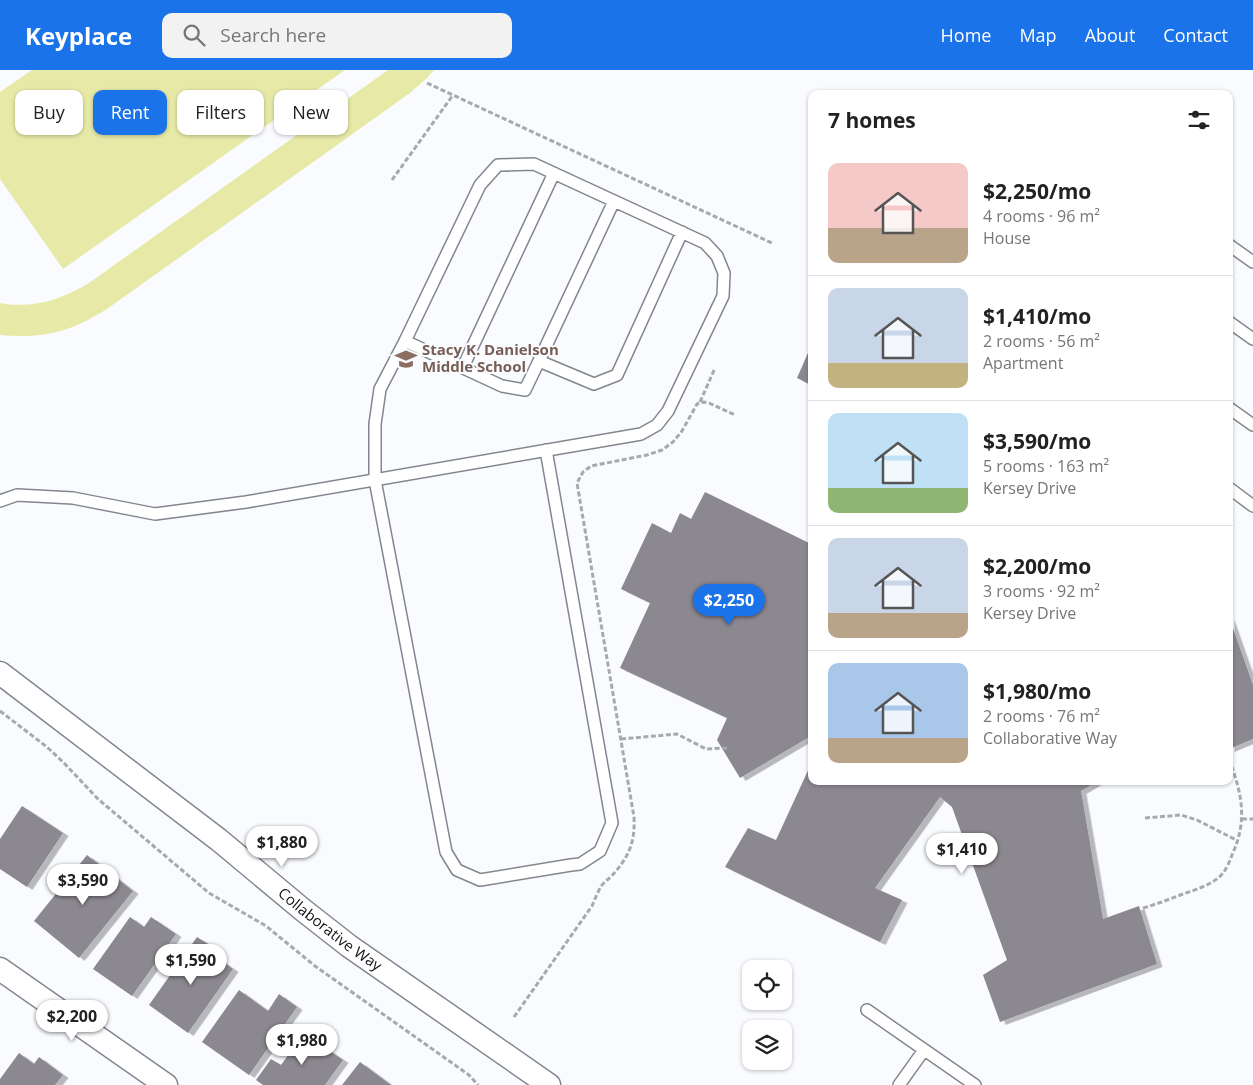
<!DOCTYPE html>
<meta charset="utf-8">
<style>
:root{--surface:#fff;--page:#f2f2f2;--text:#222;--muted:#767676;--line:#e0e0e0;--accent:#1a73e8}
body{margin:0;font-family:"Open Sans",sans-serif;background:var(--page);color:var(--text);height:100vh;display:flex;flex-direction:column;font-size:19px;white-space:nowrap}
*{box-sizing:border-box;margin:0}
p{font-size:16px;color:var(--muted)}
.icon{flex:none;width:28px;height:28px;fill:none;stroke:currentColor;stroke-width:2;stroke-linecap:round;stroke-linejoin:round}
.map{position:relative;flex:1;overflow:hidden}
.details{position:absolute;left:808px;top:20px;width:425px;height:695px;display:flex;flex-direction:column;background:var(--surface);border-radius:10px;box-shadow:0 1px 4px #0004}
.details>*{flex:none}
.hud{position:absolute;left:15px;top:20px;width:475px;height:45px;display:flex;gap:10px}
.controls{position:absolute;left:742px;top:890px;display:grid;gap:10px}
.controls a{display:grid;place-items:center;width:50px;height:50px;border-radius:10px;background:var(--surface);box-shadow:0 1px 4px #0004;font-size:25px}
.price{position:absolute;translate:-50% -42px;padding:0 11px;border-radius:18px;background:#fff;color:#222;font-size:16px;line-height:32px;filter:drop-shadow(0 1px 2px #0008)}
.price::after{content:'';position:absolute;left:50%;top:30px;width:15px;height:11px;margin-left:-8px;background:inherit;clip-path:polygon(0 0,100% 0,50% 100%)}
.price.active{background:var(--accent);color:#fff}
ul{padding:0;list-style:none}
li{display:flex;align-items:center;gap:15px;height:125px;padding:0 20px}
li+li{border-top:1px solid var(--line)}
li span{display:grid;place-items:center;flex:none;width:140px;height:100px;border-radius:10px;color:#555}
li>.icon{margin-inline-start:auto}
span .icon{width:60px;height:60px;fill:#fffc;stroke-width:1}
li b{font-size:21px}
h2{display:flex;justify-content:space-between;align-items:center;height:60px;padding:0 20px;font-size:21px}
.pill{padding:0 18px;border-radius:10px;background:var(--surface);box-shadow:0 1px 4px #0004;font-size:18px;line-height:45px}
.pill.active{background:var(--accent);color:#fff}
header{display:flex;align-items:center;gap:30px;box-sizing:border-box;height:70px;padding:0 25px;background:var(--accent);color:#fff}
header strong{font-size:24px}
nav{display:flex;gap:28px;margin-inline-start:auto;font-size:18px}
.search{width:350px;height:45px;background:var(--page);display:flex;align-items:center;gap:12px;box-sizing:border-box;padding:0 18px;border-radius:10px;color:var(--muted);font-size:19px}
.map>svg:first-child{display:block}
.green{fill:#e7eaa7}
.building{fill:#8c8890;filter:url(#shadow)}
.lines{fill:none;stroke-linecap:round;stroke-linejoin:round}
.lane-casing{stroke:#82868f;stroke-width:14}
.street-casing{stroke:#82868f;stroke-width:25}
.path{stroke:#a7a9ad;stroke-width:3;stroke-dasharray:5 2.5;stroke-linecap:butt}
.lane{stroke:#fff;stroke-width:11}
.street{stroke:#fff;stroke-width:22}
.labels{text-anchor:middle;stroke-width:4;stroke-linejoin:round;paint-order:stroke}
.education-label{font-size:15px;font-weight:bold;fill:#785e54;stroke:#f9fbff;text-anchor:start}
.street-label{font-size:15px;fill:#111316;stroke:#f9fbff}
</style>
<header>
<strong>Keyplace</strong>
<div class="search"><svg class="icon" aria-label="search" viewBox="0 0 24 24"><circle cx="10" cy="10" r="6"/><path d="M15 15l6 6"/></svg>Search here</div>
<nav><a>Home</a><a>Map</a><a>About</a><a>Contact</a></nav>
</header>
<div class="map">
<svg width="1253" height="1015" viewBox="0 0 1253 1015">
<defs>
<filter id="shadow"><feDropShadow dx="5.5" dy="3" stdDeviation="0" flood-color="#0004"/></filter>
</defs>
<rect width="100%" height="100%" fill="#f9fbff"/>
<path class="green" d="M32 0H345L63 199 0 109V22Z
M388 0H434L427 8 410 23 107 239C70 262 44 269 0 265V233C32 239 61 230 89 213Z"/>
<path class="building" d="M811 276V315L797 308Z
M705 422 811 474V666L740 708 717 670 727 648 620 598 650 533 621 519 652 453 671 463 680 443 691 449Z
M1229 547 1253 615V669L1229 679Z
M811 694V711H1098L1081 721 1103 849 1139 836 1157 894 1000 952 983 905 1007 890 952 737 940 727 875 818 902 830 880 872 725 797 748 758 776 770Z
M22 736 63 763 27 817 0 799V769Z
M87 785 133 821 79 888 34 851Z
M130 847 144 857 151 847 176 864 132 926 93 899Z
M197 867 208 874 205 879 233 899 188 963 149 935Z
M239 920 268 941 279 924 297 937 249 1005 202 972Z
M304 963 343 990 325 1015H263L256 1010 271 989 281 995Z
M19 983 34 994 39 987 63 1005 55 1015H0V1009Z
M360 992 391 1015H342Z"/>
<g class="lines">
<g class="lane-casing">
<path id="lane" d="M1229 175 1253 192
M1229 252 1253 269
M405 271 502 316 525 320 539 291 594 314 617 305 682 162
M539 291 614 131
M463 297 554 103
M1229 338 1253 355
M1229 418 1253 436
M0 431 17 425 73 428 155 444 246 432 641 364 657 355 668 341 723 226 724 203 717 186 705 173 534 94 498 95 480 115 405 271 380 319 375 354V410L446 782 457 800 480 810 571 795 580 794 600 781 612 753 546 380
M867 940 975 1015
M899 1015 924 980"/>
</g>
<g class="street-casing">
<g id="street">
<path id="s1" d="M0 603 219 770 303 840 349 876 549 1015"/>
<path d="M0 899 166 1015"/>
</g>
</g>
<path class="path" d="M427 13 772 173
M392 110 453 25
M700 332 715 298
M0 641 47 677 64 693 98 729 209 823 266 856 315 896 469 1005 478 1015
M621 669 677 664 706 679 727 678
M1145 748 1181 745 1197 750 1238 771
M1242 749H1253
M1143 838C1157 834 1170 829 1183 824 1195 820 1208 816 1218 808 1225 803 1229 793 1232 785 1248 750 1242 724 1229 689
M514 947 592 836C595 829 598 821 602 815 607 810 612 806 616 801 631 783 635 769 634 747L577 413 583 402 591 396 647 385 662 380 673 372 682 361 697 334 703 332 709 333 735 345"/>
<use href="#lane" class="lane"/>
<use href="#street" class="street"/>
</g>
<defs>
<g id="school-bare" transform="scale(1.725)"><path d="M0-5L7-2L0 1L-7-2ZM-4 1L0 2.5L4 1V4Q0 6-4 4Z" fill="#8d6e63" stroke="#f9fbff" stroke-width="2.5" paint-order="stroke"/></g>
</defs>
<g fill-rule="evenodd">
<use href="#school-bare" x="406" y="289"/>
</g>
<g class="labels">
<g class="education-label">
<text x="422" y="285">Stacy K. Danielson<tspan x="422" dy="17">Middle School</tspan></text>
</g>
<g class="street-label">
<text dy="5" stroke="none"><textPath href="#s1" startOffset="418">Collaborative Way</textPath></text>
</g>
</g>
</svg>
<div class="controls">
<a><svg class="icon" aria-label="locate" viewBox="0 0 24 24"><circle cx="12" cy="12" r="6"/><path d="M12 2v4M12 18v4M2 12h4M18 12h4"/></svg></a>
<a><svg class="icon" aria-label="layers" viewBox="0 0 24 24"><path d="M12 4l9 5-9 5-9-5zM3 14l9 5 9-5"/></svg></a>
</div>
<b class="price active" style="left:729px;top:556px">$2,250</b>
<b class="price" style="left:282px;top:798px">$1,880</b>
<b class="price" style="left:962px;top:805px">$1,410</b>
<b class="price" style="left:83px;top:836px">$3,590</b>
<b class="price" style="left:191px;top:916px">$1,590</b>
<b class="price" style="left:72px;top:972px">$2,200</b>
<b class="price" style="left:302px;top:996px">$1,980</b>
<div class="hud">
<a class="pill">Buy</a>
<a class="pill active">Rent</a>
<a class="pill">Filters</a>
<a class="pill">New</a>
</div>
<section class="details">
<h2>7 homes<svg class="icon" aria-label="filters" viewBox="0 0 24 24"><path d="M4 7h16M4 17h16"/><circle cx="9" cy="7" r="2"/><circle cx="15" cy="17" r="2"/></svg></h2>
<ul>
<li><span style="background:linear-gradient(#f6c9c9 65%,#b9a48a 0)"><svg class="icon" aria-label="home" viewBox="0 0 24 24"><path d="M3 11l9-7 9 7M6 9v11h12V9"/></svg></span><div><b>$2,250/mo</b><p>4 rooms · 96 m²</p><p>House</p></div></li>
<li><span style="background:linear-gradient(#c9d6e8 75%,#c2b280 0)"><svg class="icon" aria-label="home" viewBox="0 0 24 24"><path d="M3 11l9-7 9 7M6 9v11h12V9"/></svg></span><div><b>$1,410/mo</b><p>2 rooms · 56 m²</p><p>Apartment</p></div></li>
<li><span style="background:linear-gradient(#bfe0f5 75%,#8fb573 0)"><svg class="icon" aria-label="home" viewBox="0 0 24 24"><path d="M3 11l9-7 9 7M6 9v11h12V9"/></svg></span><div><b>$3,590/mo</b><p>5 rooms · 163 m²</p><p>Kersey Drive</p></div></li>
<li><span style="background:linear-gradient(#c9d6e8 75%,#b9a48a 0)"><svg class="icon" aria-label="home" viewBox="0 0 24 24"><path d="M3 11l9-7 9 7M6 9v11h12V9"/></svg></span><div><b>$2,200/mo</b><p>3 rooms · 92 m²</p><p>Kersey Drive</p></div></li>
<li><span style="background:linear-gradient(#a9c7e8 75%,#b9a48a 0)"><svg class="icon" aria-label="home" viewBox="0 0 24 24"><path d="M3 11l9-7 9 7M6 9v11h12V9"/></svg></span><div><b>$1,980/mo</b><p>2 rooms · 76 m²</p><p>Collaborative Way</p></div></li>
</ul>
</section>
</div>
